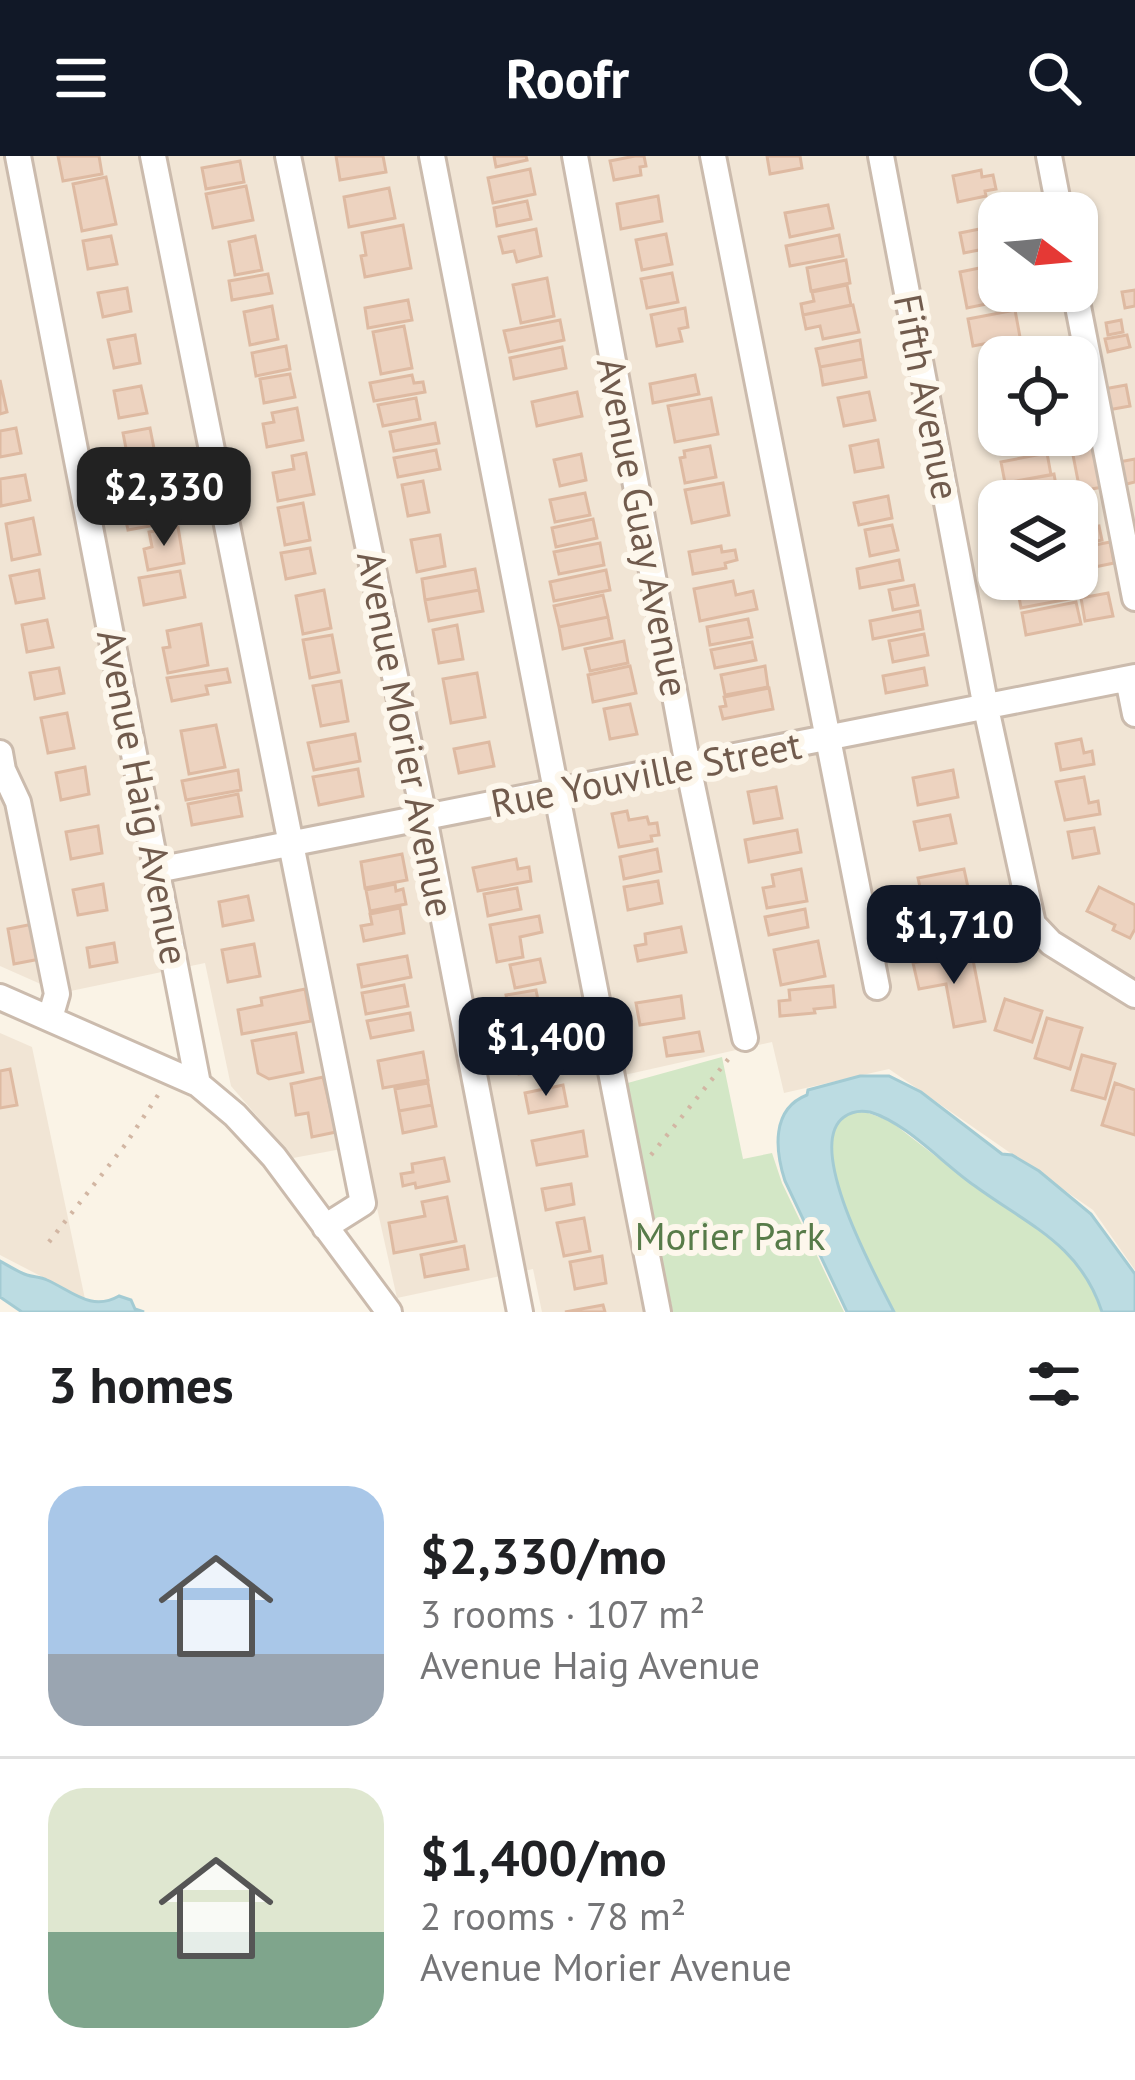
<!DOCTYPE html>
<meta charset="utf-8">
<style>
:root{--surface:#fff;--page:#f6f6f6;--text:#202124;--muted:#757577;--line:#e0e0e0;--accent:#111827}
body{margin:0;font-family:"PT Sans",sans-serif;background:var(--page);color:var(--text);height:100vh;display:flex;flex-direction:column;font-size:45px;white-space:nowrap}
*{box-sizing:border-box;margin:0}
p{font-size:39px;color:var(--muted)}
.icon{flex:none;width:66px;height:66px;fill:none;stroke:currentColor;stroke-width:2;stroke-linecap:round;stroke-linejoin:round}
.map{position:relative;height:1156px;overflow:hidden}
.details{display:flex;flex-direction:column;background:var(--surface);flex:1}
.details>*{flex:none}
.needle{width:78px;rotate:106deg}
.tools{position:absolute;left:978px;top:36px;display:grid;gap:24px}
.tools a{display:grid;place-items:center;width:120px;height:120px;border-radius:24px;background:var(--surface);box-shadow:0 3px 9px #0004;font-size:60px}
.price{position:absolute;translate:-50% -102px;padding:0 27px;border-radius:24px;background:var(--accent);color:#fff;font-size:39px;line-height:78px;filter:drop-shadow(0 3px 6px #0008)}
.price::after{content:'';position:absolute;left:50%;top:72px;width:36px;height:27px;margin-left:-18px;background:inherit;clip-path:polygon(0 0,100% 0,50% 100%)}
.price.on{background:#222;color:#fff}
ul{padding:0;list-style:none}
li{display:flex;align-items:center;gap:36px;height:300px;padding:0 48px}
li+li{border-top:3px solid var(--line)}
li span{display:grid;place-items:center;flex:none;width:336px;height:240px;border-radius:36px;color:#555}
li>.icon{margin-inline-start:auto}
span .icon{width:144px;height:144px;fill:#fffc;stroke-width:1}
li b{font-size:51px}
h2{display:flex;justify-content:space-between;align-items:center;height:144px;padding:0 48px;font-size:51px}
header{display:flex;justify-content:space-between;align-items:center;height:156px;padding:0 48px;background:var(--accent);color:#fff;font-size:54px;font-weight:700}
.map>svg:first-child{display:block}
.residential{fill:#f1e5d5;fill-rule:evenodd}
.green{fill:#d3e7c6}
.water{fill:#bcdce2;stroke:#a3cbd3;stroke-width:3}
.building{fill:#edd3c0;stroke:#debaa2;stroke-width:3}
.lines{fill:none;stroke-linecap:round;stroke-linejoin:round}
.minor-casing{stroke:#cbbbad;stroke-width:30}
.path{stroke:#d2b6a3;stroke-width:4.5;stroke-dasharray:3 9;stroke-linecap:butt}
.minor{stroke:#fff;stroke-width:24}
.labels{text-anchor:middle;stroke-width:12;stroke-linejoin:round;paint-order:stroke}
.street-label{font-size:39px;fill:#715b4d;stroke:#fdf7ec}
.park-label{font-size:39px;fill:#577b49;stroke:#fdf7ec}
</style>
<header><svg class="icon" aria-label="menu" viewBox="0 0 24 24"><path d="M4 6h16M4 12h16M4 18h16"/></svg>Roofr<svg class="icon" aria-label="search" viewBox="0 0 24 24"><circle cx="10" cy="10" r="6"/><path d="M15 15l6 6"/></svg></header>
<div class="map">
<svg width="1135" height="1156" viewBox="0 0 1135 1156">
<rect width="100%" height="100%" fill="#faf3e6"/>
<path class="residential" d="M0 0H1135V1114L1093 1054 889 913 784 937 772 886 602 924 646 1156H542L533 1113 397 1142 363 989 293 1002 231 930 205 807 61 837 0 810ZM999 57H1077V135H999ZM999 201H1077V279H999ZM999 345H1077V423H999Z
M0 877 32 891 85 1143 0 1099Z"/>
<path class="green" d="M722 901 743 1003 772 997 782 1027 844 1156H673L624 928Z
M860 954 890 965 977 1032 1052 1082 1082 1112 1102 1156H894C875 1120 814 1006 837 969 842 960 851 957 860 954Z"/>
<path class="water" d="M860 920H889L921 936 1002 998 1012 999 1039 1015 1091 1058 1135 1118V1156H1102C1080 1088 1028 1069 975 1030 943 1008 907 967 870 956 860 954 852 955 844 961 803 990 877 1122 894 1156H847L785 1025C775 994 771 953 807 939L808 934Z
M0 1105C9 1110 18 1116 27 1119 33 1121 41 1121 47 1124 72 1135 91 1156 119 1140L131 1144 135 1153 144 1156H22L0 1141Z"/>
<path class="building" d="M58 0H99L102 18 63 25Z
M336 0H383L386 16 340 24Z
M494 0H526L527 4 496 11Z
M635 0H644L646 10 640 11 641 19 614 24 610 5Z
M767 0H800L802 12 770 18Z
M240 5 244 26 206 33 202 12Z
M530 13 535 38 493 47 488 22Z
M981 14 982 21 993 19 996 33 985 35 986 40 958 46 953 20Z
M106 21 116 68 82 75 73 28Z
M246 30 253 64 213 72 206 38Z
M389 32 395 62 349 71 344 41Z
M658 40 662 65 621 73 617 48Z
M527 45 531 63 497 70 494 52Z
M828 49 833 72 790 81 785 57Z
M403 69 411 112 365 121 361 100 366 99 362 77Z
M999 69V90L964 97 960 77Z
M536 73 541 100 517 106 514 95 503 97 499 81Z
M666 78 672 108 642 114 636 84Z
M839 79 843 100 790 110 786 90Z
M111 80 117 108 88 113 83 85Z
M255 80 262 114 235 119 229 86Z
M846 104 850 127 811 135 807 112Z
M999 108V135H1009L1011 143 967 152 960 116Z
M672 117 678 146 647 152 641 123Z
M268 118 272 137 232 144 229 125Z
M547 122 554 160 521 167 513 129Z
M847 129 851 149 803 159 801 148 814 145 812 136Z
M127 132 131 155 103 161 98 137Z
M1135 134V150L1125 152 1122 136Z
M408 144 412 164 368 172 365 152Z
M853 149 859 176 823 183 820 170 806 173 803 159Z
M272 150 278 183 250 189 244 156Z
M685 152 688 171 679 173 682 185 657 190 651 159Z
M1015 154 1020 181 973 190 968 163Z
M560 164 564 184 509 196 504 175Z
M1121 164 1123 176 1108 179 1106 167Z
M404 170 412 212 381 218 373 176Z
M135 179 140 207 114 212 108 184Z
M1127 179 1130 191 1108 196 1105 183Z
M860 184 863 203 820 211 816 193Z
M286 190 290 213 256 220 252 197Z
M562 191 566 212 514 223 510 202Z
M863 203 866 221 823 229 820 211Z
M999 214V250L994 251 987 217Z
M290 218 295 241 264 247 260 223Z
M412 219 414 227 423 226 425 236 374 245 370 227Z
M695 219 699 238 653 247 650 228Z
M0 224 7 256 0 258Z
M1126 229 1130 250 1108 254 1104 233Z
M141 230 147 257 119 262 114 235Z
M577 236 582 260 537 270 532 246Z
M869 236 875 264 844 270 838 242Z
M416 242 420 263 383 270 378 249Z
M711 242 718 278 675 286 668 250Z
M297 252 303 284 267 291 263 268 274 266 272 257Z
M1085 265 1088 282 1061 287 1060 279H1077V266Z
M435 267 439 287 394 295 390 276Z
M999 268V279H1036L1038 287 999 295 994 269Z
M16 272 21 297 0 301V275Z
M150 272 158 313 131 318 123 277Z
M878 284 883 311 855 316 850 290Z
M1095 289 1103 331 1080 335 1072 294Z
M710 290 716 321 685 327 680 302 685 301 684 295Z
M436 294 440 313 398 321 394 302Z
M306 297 314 338 278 345 273 317 294 313 292 300Z
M1047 297 1051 319 1005 327 1001 306Z
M581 298 586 324 560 330 554 304Z
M1135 303V326L1123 329 1119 306Z
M1054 318 1058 341 1014 345 1011 326Z
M25 319 30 344 1 350 0 323Z
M160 320 164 340 123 348 120 328Z
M423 325 429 356 408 360 402 329Z
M723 327 729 359 692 367 685 334Z
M585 337 590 359 555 366 550 344Z
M888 340 892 362 859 369 854 347Z
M166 343 171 366 128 374 123 351Z
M303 347 310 384 285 389 278 352Z
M33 362 40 398 12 404 6 368Z
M593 363 597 382 556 391 552 372Z
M892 369 898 394 870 400 865 374Z
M1099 370 1102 384 1077 389V374Z
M178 371 184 407 148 414 144 393 152 391 149 376Z
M440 379 445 410 417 416 411 384Z
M1110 386 1114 407 1090 412 1085 391Z
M600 387 604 409 559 418 554 396Z
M721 390 722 396 735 394 737 404 725 407 726 412 693 418 689 396Z
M310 392 315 417 286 423 281 397Z
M899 404 903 424 860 432 857 413Z
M475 413 479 434 425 444 422 423Z
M39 414 44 442 16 447 10 420Z
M606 414 610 434 554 445 550 426Z
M180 415 185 441 144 449 139 422Z
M1054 423H1076L1079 441 1021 452 1017 430Z
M733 425 736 439 753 435 757 453 700 465 694 433Z
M914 429 918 449 893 454 889 434Z
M324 434 331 472 303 478 296 440Z
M479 434 483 455 429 465 425 444Z
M1108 437 1113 460 1085 465 1081 442Z
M603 439 608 461 559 471 554 450Z
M1076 446 1081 468 1026 479 1022 457Z
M920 455 923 473 873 483 870 465Z
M608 461 612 482 563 493 559 471Z
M748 463 752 481 710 489 707 471Z
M47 464 53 491 27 496 22 469Z
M201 468 208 509 168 517 163 492 170 491 167 475Z
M457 469 463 503 439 507 433 474Z
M924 478 928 499 893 506 889 485Z
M332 479 339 516 310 522 303 484Z
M624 485 628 507 590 515 585 493Z
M752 486 756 504 715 512 711 494Z
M630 510 636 537 593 546 588 519Z
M765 510 768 531 725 539 721 519Z
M59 512 64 537 35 543 30 517Z
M924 512 927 529 886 537 883 520Z
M227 513 230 526 206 530 208 538 172 545 167 522Z
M477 517 485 561 451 567 443 523Z
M341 525 348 565 321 570 313 530Z
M769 532 773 553 723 563 720 551 726 550 724 541Z
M630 548 637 578 610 583 604 553Z
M67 557 74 592 48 597 41 562Z
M216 569 225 611 189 618 181 575Z
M355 578 360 605 314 614 308 587Z
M1081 583 1084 597 1092 595 1094 608 1061 614 1056 588Z
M489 586 494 610 459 617 454 593Z
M85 611 89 638 61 644 56 617Z
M358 613 363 640 319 649 313 621Z
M238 614 241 634 186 644 182 625Z
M953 614 958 641 918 649 913 622Z
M1084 621 1089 647 1098 645 1100 658 1065 664 1056 626Z
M776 631 782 662 754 667 748 636Z
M238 638 242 660 192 669 188 648Z
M627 655 629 664 647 661 649 668 657 667 659 679 651 680 652 685 619 691 612 658Z
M950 659 956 687 920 694 914 666Z
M98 670 102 697 71 703 66 676Z
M1094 672 1099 697 1073 702 1068 676Z
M797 674 801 696 749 706 745 684Z
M657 693 661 715 624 723 620 701Z
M402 698 407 724 365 732 361 706Z
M516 703 518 713 529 711 531 725 478 735 473 712Z
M801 713 807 745 767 752 763 732 774 730 772 719Z
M964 713 969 736 923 745 918 722Z
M658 725 662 747 628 754 624 731Z
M103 728 107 754 78 759 73 734Z
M395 728 396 735 403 733 406 748 370 755 366 734Z
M1099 731 1135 749V773L1130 782 1113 774 1115 769 1087 755Z
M517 732 521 753 488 760 484 738Z
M248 740 253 764 223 770 219 746Z
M400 752 404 777 364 785 361 770 372 768 370 758Z
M962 752 969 786 934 793 927 759Z
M805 753 808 771 769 779 765 761Z
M539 760 542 776 520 781 523 801 497 806 490 769Z
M33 768 40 803 14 808 8 773Z
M681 771 686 796 638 805 635 790 646 788 645 778Z
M818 785 825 820 781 829 774 794Z
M114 787 117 806 90 811 87 792Z
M254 788 260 820 228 826 222 794Z
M407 800 411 821 362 831 358 809Z
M950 800 951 808 973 804 985 865 954 871 946 828 919 833 913 807Z
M540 803 545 826 515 832 510 809Z
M404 829 408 850 366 858 362 837Z
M833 830 835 851 814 853 815 857 780 860 779 845 790 844 789 834Z
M305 833 311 865 242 878 238 854 262 849 261 842Z
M536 834 542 864 512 870 506 839Z
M681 840 684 862 640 869 636 847Z
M1005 843 1042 855 1032 886 995 874Z
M410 857 413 874 371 882 367 865Z
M1047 862 1082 872 1070 913 1035 902Z
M552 870 560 910 519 918 512 878Z
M699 876 703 895 667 900 664 882Z
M296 877 303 916 269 923 258 917 252 885Z
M423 896 428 924 383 932 378 905Z
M1082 899 1115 908 1105 943 1072 934Z
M10 913 17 949 0 952V915Z
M323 921 336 976 312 981 308 957 296 959 291 928Z
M428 927 432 949 399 955 395 933Z
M1115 927 1135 934V979L1102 969Z
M563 929 567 950 529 957 525 937Z
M432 949 436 970 403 977 399 955Z
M583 975 587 1000 537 1009 532 985Z
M444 1002 449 1025 416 1032 415 1027 403 1030 401 1018 413 1016 412 1008Z
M571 1028 574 1048 546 1054 542 1033Z
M447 1041 456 1085 394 1097 389 1067 425 1060 422 1046Z
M584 1062 590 1095 564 1100 557 1067Z
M464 1090 468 1113 425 1121 421 1099Z
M602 1100 606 1127 575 1133 570 1106Z
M603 1149 605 1156H565Z"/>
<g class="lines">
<g class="minor-casing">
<path id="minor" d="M18 0 198 928
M153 0 363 1047 325 1071
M288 0 424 661 520 1156
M432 0 658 1156
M575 0 688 610 745 882
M713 0 877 831
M881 0 986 552 1033 768 1051 787 1135 839
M1049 0 1060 57
M1075 135 1135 442
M1128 523 1135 558
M0 597 3 614 18 646 57 838 50 862
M157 714 1135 521
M0 841 198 928 235 959 274 1001 389 1156"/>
</g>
<path class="path" d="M651 999 730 901
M49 1086 125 989 160 936"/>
<use href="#minor" class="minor"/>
</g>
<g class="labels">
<g class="street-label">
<text transform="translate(927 241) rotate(79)" y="14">Fifth Avenue</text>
<text transform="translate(643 371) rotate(79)" y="14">Avenue Guay Avenue</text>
<text transform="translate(406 578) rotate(79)" y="14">Avenue Morier Avenue</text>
<text transform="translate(646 618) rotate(-11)" y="14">Rue Youville Street</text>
<text transform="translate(143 641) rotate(79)" y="14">Avenue Haig Avenue</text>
</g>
<g class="park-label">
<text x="730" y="1094">Morier Park</text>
</g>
</g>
</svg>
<div class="tools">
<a><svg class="needle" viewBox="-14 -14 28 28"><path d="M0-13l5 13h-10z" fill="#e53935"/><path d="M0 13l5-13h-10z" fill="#757577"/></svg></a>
<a><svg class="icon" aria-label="locate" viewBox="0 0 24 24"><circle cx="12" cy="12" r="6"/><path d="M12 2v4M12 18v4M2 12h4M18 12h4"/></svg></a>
<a><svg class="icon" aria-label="layers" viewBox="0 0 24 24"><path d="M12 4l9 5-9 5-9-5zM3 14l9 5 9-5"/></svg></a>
</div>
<b class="price on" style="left:164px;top:393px">$2,330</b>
<b class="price" style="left:954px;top:831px">$1,710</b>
<b class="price" style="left:546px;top:943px">$1,400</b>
</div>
<section class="details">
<h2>3 homes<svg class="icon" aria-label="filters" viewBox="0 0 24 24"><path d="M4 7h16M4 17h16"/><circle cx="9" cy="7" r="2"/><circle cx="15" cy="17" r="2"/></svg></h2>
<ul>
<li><span style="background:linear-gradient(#a9c7e8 70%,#9aa5b1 0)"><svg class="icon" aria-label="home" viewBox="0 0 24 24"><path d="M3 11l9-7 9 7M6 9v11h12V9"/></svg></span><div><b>$2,330/mo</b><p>3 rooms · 107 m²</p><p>Avenue Haig Avenue</p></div></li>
<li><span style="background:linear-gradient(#dfe7d0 60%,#7fa58c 0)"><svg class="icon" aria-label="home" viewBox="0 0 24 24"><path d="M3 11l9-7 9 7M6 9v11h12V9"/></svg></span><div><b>$1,400/mo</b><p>2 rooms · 78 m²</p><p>Avenue Morier Avenue</p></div></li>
</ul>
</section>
